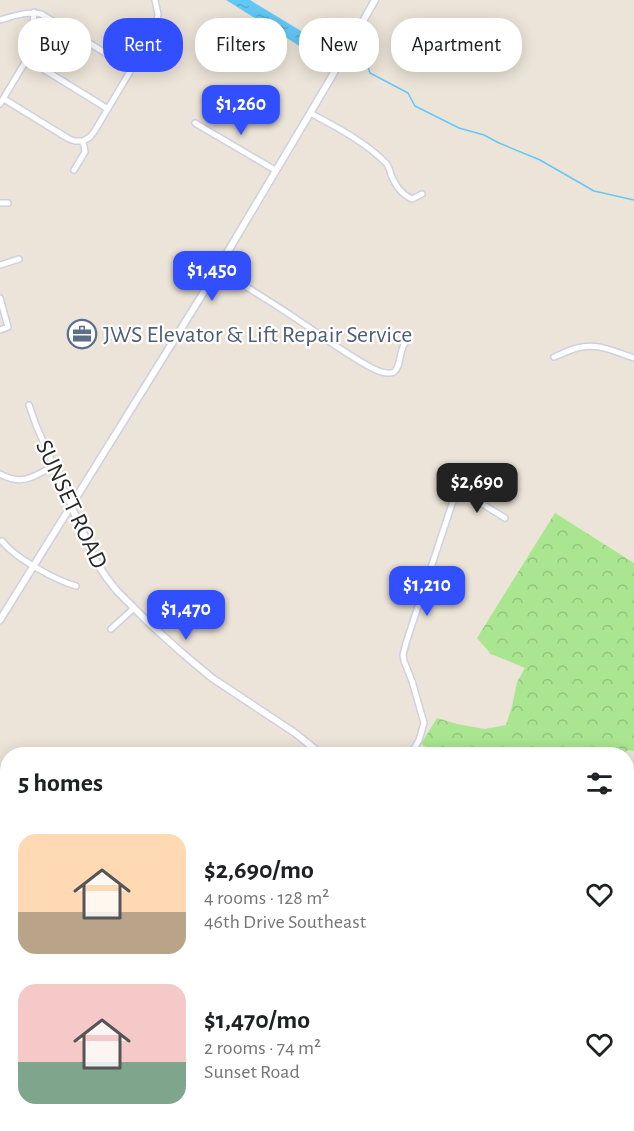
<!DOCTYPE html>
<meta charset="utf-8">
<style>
:root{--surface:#fff;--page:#f6f6f6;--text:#202124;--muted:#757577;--accent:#324fff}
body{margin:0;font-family:"Alegreya Sans",sans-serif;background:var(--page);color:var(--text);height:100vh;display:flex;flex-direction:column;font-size:22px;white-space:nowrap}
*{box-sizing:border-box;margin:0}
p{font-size:20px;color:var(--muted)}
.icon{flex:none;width:33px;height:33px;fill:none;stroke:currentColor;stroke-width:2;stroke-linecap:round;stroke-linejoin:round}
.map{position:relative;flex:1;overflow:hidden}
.panel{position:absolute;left:0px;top:747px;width:634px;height:384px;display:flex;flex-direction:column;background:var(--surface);border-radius:24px 24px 0 0;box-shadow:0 3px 15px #0003}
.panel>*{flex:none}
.top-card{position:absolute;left:18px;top:18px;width:598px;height:54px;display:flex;gap:12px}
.price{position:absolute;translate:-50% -51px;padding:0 14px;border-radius:12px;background:var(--accent);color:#fff;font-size:20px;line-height:39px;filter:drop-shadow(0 2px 3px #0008)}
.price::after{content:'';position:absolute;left:50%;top:36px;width:18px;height:14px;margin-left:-9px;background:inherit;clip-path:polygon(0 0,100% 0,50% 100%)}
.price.on{background:#222;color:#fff}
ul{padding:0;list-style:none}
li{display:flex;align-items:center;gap:18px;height:150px;padding:0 18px}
li span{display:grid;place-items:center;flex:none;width:168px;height:120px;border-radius:18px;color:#555}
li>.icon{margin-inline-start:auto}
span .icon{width:72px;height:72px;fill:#fffc;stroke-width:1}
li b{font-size:26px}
h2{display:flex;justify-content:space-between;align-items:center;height:72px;padding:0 18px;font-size:26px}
.chip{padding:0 21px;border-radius:24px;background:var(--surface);box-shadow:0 3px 15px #0003;font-size:21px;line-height:54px}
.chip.on{background:var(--accent);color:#fff}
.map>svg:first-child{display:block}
.forest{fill:url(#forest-crowns)}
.wetland{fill:url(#wetland-marsh)}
.water{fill:url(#water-ripples)}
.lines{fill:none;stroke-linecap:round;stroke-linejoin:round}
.stream{stroke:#63c8f5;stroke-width:1.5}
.minor-casing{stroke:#cdd0e2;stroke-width:8}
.tertiary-casing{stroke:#cdd0e2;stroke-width:9}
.minor{stroke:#fff;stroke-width:5}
.tertiary{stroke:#fff;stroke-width:6}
.labels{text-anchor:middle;stroke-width:4.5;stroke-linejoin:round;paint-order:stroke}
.service-label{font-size:24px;fill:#4e5e75;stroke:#fff;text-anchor:start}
.street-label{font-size:24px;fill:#282828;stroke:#fff}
</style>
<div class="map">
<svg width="634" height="1131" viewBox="0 0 634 1131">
<defs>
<pattern id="forest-crowns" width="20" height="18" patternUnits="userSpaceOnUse" patternTransform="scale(1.5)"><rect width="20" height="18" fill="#aae690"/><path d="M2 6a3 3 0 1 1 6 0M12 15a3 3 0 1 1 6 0" fill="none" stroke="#92c57c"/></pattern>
<pattern id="wetland-marsh" width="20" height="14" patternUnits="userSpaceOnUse" patternTransform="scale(1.5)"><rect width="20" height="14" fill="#aae690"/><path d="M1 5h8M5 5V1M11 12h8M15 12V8" fill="none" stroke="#92c57c"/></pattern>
<pattern id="water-ripples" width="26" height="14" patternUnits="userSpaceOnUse" patternTransform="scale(1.5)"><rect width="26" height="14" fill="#63c8f5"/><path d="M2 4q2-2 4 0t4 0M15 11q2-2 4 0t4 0" fill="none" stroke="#56acd2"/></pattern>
</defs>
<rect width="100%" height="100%" fill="#ece4d8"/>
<path class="forest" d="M555 513 634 563V751L628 750 622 754H439L421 744 437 718 457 724 485 729 506 725 512 706 517 682 525 668 491 654 477 638Z"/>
<path class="wetland" d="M460 1124H555L548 1131H458Z"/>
<path class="water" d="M226 0H250L324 45 317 57Z"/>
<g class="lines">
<path class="stream" d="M324 45 334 51
M350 55 368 67 370 73 408 93 415 106 459 128 484 135 499 143 540 160 594 191 634 200"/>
<g class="minor-casing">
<path id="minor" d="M0 20C14 16 27 11 41 14L132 69
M27 59 108 109
M4 99 69 139 75 141H83
M0 104 27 59 32 36 34 12
M310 113C336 127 364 141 385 162 389 166 390 170 391 175 396 186 401 194 412 199L422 194
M195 123 275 170
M74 170 85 152 83 141 90 137 94 132 156 28 158 14 155 0
M0 203H8
M0 265 19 259
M218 269C243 285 270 301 295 318 321 335 345 354 372 368 378 371 388 375 394 372 401 367 399 351 405 343
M0 298 8 327 0 330
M554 357C562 354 569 350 577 348 597 342 615 352 634 358
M29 405 36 425 71 506
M0 474C21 486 34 477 53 466
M456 492 466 494 505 518
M2 541C15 558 55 580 76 586
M111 629 134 608
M411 754 419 740 424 723 412 681 404 661 403 655 406 643 456 492 467 469
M627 934 634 938
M627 988 634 992
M627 1060 634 1063
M0 1075 8 1063
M627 1081 634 1069
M0 1106 8 1111
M33 1124 42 1131
M324 1124 331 1131
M405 1124 416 1131
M343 1131 347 1124
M596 1131 602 1124"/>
</g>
<g class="tertiary-casing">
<path id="tertiary" d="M71 506 97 563 106 577 117 591 150 624 181 652 212 678 295 733 321 754
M0 620 202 295 328 83 375 0
M627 1022 634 1026"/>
</g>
<use href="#minor" class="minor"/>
<use href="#tertiary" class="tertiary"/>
</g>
<defs>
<g id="office-ring" transform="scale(1.5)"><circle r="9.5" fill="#fff" stroke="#5c6f8a" stroke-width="1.5"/><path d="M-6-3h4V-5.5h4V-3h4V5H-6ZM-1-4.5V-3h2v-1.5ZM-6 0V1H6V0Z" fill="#5c6f8a"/></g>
</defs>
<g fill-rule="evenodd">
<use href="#office-ring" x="82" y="334"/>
</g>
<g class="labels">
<g class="service-label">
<text x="103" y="342">JWS Elevator &amp; Lift Repair Service</text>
</g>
<g class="street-label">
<text transform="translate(72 504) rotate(65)" y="8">SUNSET ROAD</text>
</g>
</g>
</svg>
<b class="price" style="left:241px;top:136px">$1,260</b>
<b class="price" style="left:212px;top:302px">$1,450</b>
<b class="price on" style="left:477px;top:514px">$2,690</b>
<b class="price" style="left:427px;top:617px">$1,210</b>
<b class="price" style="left:186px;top:641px">$1,470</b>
<div class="top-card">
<a class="chip">Buy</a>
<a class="chip on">Rent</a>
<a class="chip">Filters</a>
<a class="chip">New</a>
<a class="chip">Apartment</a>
</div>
<section class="panel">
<h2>5 homes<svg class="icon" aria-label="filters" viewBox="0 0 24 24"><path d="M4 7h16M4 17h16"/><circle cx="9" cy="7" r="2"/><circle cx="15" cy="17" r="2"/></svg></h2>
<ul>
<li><span style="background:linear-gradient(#ffd9b3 65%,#b9a48a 0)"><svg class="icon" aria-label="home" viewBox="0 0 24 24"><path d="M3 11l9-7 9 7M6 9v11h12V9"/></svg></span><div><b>$2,690/mo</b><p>4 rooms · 128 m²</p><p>46th Drive Southeast</p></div><svg class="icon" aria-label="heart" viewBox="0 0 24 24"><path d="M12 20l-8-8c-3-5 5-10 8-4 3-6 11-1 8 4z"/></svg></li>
<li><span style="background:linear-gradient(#f6c9c9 65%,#7fa58c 0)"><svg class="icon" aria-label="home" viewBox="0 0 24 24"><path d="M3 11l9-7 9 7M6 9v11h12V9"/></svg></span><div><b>$1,470/mo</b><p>2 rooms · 74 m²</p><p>Sunset Road</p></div><svg class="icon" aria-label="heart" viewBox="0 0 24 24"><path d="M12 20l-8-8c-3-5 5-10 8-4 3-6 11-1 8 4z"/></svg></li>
</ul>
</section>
</div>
